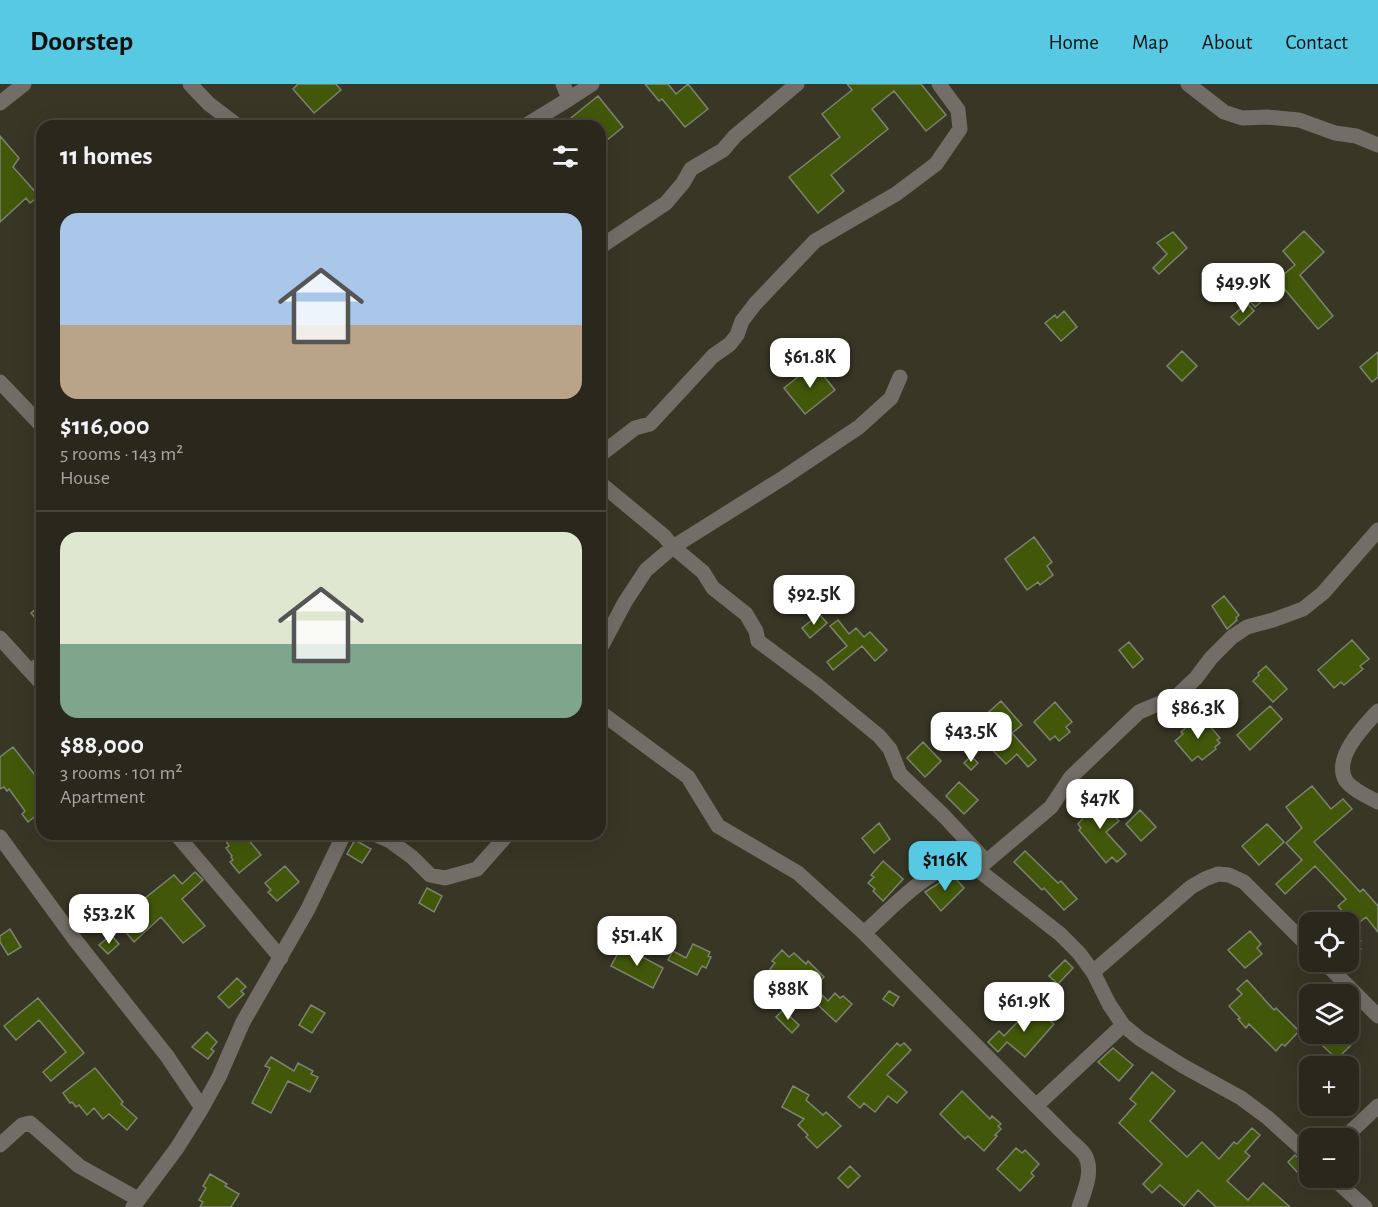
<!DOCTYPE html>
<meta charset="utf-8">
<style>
:root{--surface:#2a281c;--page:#323025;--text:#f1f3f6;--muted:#a5a6a3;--line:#46443b;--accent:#57c9e2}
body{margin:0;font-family:"Alegreya Sans",sans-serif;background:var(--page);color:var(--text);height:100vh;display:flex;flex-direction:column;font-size:22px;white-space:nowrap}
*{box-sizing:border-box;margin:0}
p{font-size:20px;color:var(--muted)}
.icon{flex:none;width:33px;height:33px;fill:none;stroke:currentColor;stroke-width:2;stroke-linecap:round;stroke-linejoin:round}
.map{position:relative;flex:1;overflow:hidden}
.details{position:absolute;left:36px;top:36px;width:570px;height:720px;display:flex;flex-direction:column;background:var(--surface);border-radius:18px;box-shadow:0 6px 24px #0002,0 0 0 2px var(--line)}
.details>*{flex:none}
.buttons{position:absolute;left:1299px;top:828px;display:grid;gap:12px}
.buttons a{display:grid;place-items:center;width:60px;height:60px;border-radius:12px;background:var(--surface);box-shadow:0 6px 24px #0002,0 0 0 2px var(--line);font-size:30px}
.price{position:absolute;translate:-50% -51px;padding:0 14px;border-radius:12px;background:#fff;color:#222;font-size:20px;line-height:39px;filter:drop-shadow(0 2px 3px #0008)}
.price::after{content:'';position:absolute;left:50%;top:36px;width:18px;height:14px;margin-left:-9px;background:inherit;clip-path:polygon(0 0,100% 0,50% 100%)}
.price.selected{background:var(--accent);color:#111}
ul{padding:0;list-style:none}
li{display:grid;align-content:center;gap:12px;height:318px;padding:0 24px}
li+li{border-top:2px solid var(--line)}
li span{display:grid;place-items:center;height:186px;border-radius:18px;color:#555}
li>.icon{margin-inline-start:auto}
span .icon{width:108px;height:108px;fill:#fffc;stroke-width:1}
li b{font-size:26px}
h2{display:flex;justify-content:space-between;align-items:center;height:72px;padding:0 24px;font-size:26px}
header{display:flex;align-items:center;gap:36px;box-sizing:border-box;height:84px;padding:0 30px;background:var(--accent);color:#111}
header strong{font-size:28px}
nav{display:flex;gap:33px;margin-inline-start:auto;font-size:21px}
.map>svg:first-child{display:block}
.building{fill:#42570a;stroke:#7c8371;stroke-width:1.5}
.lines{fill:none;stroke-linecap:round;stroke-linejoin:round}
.minor{stroke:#726e67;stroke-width:15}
</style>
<header>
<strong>Doorstep</strong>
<nav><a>Home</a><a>Map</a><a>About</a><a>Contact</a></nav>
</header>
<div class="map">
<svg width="1378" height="1123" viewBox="0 0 1378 1123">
<rect width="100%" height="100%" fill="#383625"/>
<path class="building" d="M298 0H336L341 6 314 29 293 5Z
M645 0H668L676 10 688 0 708 25 685 43 662 15 659 17Z
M847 0H921L946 31 926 47 894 7 872 25 888 45 831 91 844 107 818 129 789 93 840 53 822 30 852 6Z
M598 12 623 43 600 62V42H561Z
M0 52 19 74 13 83 39 112 30 119 26 114 0 138Z
M1304 147 1324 168 1300 191 1333 232 1318 245 1277 196 1295 181 1283 167Z
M1173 148 1187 164 1159 190 1153 184 1167 170 1157 159Z
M1268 190 1279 203 1255 223 1244 210Z
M1247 219 1254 227 1239 241 1231 233Z
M1064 227 1077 243 1061 257 1045 239 1055 231 1057 234Z
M1182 267 1197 282 1182 297 1167 282Z
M1378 268V293L1372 298 1360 283Z
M814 280 835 306 805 330 784 304Z
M1034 453 1052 478 1047 482 1053 491 1040 501 1038 498 1027 506 1005 475Z
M1224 512 1239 531 1236 534 1237 536 1227 545 1212 522Z
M42 519V542L31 529Z
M819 530 827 539 810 554 802 544Z
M838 536 849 550 856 544 864 553 870 548 887 566 875 577 862 562 833 586 827 578 847 562 830 542Z
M1352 556 1369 575 1360 582 1363 585 1344 601 1341 598 1334 604 1318 586Z
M1129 558 1143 575 1133 584 1119 566Z
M1266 582 1287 605 1273 618 1253 597 1259 591 1258 589Z
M1001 617 1022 641 1012 649 1036 676 1028 683 1017 670 1006 680 971 644Z
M1055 618 1072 638 1066 643 1070 648 1059 657 1055 652 1050 656 1034 638Z
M1270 622 1282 635 1250 666 1237 651Z
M1198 633 1201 636 1203 634 1220 654 1217 656 1220 659 1215 663 1216 665 1202 676 1198 672 1192 677 1175 657 1183 650 1181 648Z
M923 658 941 677 925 693 907 674Z
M13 663 42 700V727L28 738 22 730 25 727 9 705 7 707 4 703 0 705V673Z
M971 672 978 679 971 686 964 679Z
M959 698 978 716 964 730 946 712Z
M1312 702 1331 725 1343 715 1352 725 1314 758 1360 808 1363 805 1378 822V848L1366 833 1355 842 1338 822 1346 815 1315 782 1285 810 1276 800 1302 776 1286 759 1302 744 1286 723Z
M1097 713 1119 737 1106 748 1126 770 1117 778 1112 773 1106 779 1079 746 1081 744 1078 740 1083 734 1079 730Z
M1140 726 1156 743 1141 757 1126 740Z
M879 739 890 755 874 769 862 754Z
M1267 740 1284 758 1259 781 1242 762Z
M235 750H240L244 756 247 754 261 771 239 789 230 778 233 776 231 773 232 772 226 764 229 762 226 757Z
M355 756 371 765 362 779 347 770Z
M1025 767 1058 799 1061 797 1077 815 1064 826 1044 804 1042 806 1014 778Z
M883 777 903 795 883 817 873 807 875 805 868 799 874 793 871 791Z
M285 782 299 798 277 817 268 808 271 806 265 799Z
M195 788 203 796 182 815 205 842 183 859 161 833 134 858 124 846 129 841 125 837 146 818 144 815 174 791 182 800Z
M952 791 964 804 941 827 925 808Z
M427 804 442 812 434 828 419 819Z
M1348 844 1361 857 1357 861 1361 865 1348 877Z
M10 845 21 863 8 871 0 858V852Z
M1250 847 1261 860 1257 864 1262 870 1245 884 1228 866Z
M111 851 119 860 108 870 99 861Z
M693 860 710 868 708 872 711 873 706 884 702 882 697 891 668 876 673 867 686 874Z
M622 862 663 884 653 904 611 882Z
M782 866 789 873 794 869 806 880 808 877 824 893 814 903 828 917 835 909 840 914 843 912 852 920 836 938 817 920 815 922 805 911 802 915 770 885 775 879 772 877Z
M1065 876 1073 884 1058 900 1049 892Z
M237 894 246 903 241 907 244 910 229 924 218 913Z
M1247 896 1274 926 1276 924 1299 947 1285 962 1282 960 1276 967 1249 940 1246 944 1238 935 1240 934 1229 922 1242 910 1237 905Z
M889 907 899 913 893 922 883 915Z
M38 914 84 969 51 997 43 988 66 968 39 936 16 956 4 942Z
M311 921 325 929 312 949 299 941Z
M1030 925 1035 930 1038 926 1054 940 1025 973 1007 958 998 968 988 958 999 947 1004 952Z
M783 926 799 941 792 949 776 933Z
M207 948 217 958 211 965 214 967 208 975 192 963Z
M1310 950H1353L1358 954 1337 975Z
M897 959 900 962 904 959 911 966 887 991 907 1008 897 1019 888 1012 875 1028 864 1019 860 1024 848 1013Z
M1113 964 1133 981 1119 997 1098 978Z
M271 973 294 987 298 979 313 987 311 990 318 993 310 1008 288 997 271 1029 252 1019 270 984 265 982Z
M95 984 123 1018 121 1020 137 1034 127 1046 109 1030 103 1035 94 1024 87 1031 79 1021 76 1023 72 1018 70 1019 63 1009Z
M1152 988 1175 1007 1150 1037 1187 1073 1202 1058 1219 1075 1234 1058 1237 1060 1252 1044 1260 1051 1245 1068 1250 1072 1227 1097 1248 1116 1263 1099 1290 1123H1216L1198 1106 1184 1122 1160 1101 1152 1109 1143 1100 1162 1080 1119 1039 1136 1020 1130 1015Z
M793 1002 809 1011 806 1016 823 1031 826 1028 841 1042 817 1064 806 1053 808 1051 798 1041 804 1035 782 1023Z
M962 1007 990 1035 992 1032 1001 1040 998 1042 1001 1045 995 1051 997 1052 984 1067 968 1052 965 1055 940 1030Z
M1016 1064 1022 1069 1025 1066 1039 1080 1031 1089 1034 1092 1020 1107 997 1085Z
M1295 1071 1305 1080 1297 1088 1288 1078Z
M850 1082 860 1092 848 1104 838 1094Z
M210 1090 227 1100 225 1102 239 1110 231 1123H200L203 1118 199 1116 206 1104 203 1102Z"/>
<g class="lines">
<path class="minor" d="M190 0 209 20 238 42
M1188 0 1224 28 1242 34 1267 33 1299 36 1335 49 1356 52 1378 61
M569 15 592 0
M0 19 24 0
M525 42 569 15 563 0
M600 163 666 119 683 99 691 85 723 66 735 52 797 0
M0 298 42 342
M600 371 635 344 650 340 713 272 730 260 737 251 742 237 755 220 815 157 896 110 936 80 960 45 958 26 939 0
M600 399 664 452 673 463 703 488 713 504 746 530 756 547 758 557 817 601 879 652 890 665 900 690 944 732 986 777
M0 554 30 587 42 579
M600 565 625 518 646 486 673 463 783 394 859 343 891 314 900 293
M30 587 42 600
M1378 627C1364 642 1332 674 1346 697 1353 706 1368 713 1378 718
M600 628 688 693 718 742 798 789 864 849 1068 1054C1073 1059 1081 1065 1085 1071 1094 1087 1084 1108 1079 1123
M176 750 281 874
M374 750 390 757 412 773 430 791 445 794 477 785 508 750
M0 753 76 857 167 972 202 1024
M980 783 1051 723 1071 693 1139 628 1177 612 1196 594 1211 574 1232 553 1247 543 1273 536 1303 525 1323 509 1378 446
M864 849C893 823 921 791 958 778L977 785 1060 850 1079 869 1093 888 1109 920 1123 941 1140 955 1183 982 1241 1014 1268 1034 1310 1072
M1324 878 1378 932
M1093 888 1191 803 1205 795 1218 790 1229 791 1244 798 1310 864
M1036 1022 1123 941
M1344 1054 1378 1022
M0 1061 22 1041 30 1039 79 1082 138 1115
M1333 1094 1365 1123
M133 1123 177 1064 202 1024 219 993 243 938 308 825 344 750"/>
</g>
</svg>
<div class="buttons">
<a><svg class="icon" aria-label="locate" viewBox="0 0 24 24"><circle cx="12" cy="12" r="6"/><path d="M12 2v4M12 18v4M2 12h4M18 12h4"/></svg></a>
<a><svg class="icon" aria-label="layers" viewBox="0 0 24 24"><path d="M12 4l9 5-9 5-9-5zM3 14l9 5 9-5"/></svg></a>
<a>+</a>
<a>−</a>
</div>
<b class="price" style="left:1243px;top:230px">$49.9K</b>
<b class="price" style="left:810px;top:305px">$61.8K</b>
<b class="price" style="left:814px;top:542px">$92.5K</b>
<b class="price" style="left:1198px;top:656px">$86.3K</b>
<b class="price" style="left:971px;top:679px">$43.5K</b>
<b class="price" style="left:1100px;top:746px">$47K</b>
<b class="price selected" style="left:945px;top:808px">$116K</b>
<b class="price" style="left:109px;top:861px">$53.2K</b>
<b class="price" style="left:637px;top:883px">$51.4K</b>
<b class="price" style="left:788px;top:937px">$88K</b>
<b class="price" style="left:1024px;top:949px">$61.9K</b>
<section class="details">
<h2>11 homes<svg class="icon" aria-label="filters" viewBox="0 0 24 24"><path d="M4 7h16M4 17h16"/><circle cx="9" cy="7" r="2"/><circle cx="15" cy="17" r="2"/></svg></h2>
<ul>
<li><span style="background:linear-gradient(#a9c7e8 60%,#b9a48a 0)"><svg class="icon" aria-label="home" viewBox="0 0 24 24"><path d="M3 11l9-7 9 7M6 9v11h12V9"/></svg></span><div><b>$116,000</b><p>5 rooms · 143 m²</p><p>House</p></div></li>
<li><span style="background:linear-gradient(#dfe7d0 60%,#7fa58c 0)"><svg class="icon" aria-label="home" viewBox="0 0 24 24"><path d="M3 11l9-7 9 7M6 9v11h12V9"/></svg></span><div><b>$88,000</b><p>3 rooms · 101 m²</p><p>Apartment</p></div></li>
</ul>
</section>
</div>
